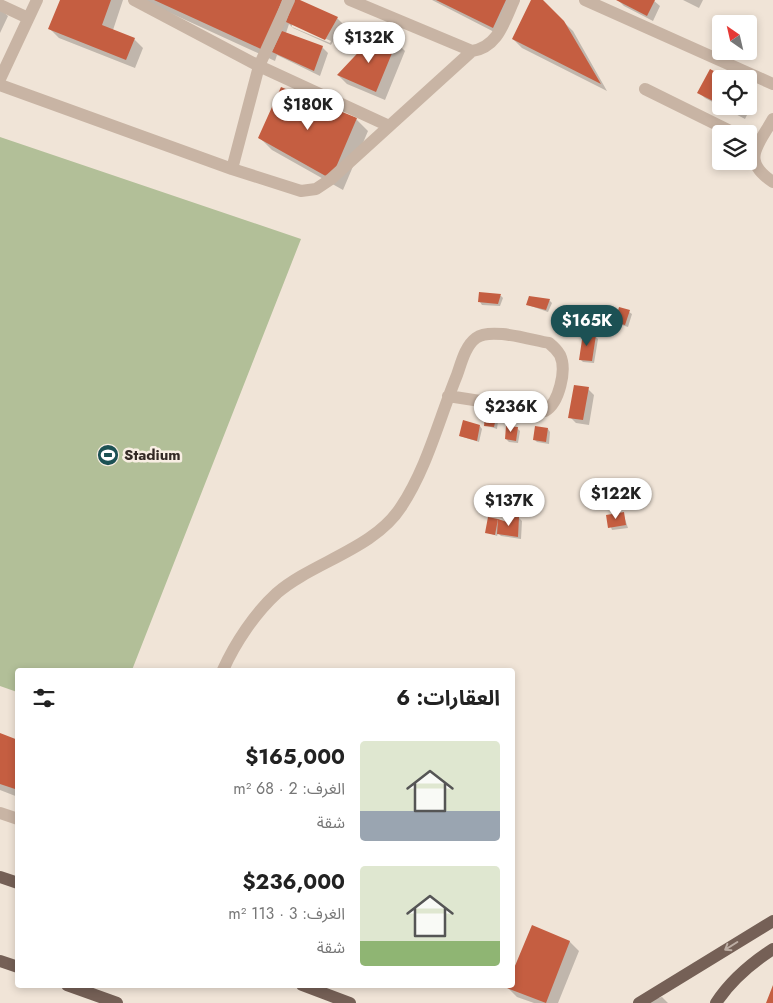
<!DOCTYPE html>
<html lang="ar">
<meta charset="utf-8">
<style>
:root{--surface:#fff;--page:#f6f6f6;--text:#222;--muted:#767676;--accent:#1c5154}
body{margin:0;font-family:Jost,"Noto Sans Arabic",sans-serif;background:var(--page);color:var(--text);direction:rtl;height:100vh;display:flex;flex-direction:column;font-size:19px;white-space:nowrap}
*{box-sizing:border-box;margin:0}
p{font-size:16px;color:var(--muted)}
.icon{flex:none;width:28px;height:28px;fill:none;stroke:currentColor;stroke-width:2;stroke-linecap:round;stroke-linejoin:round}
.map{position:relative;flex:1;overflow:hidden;direction:ltr}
.sheet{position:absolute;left:15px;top:668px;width:500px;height:320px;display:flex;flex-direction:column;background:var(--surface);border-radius:5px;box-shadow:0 2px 8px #0003;direction:rtl}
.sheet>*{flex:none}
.needle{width:32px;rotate:326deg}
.tools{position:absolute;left:712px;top:15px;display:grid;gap:10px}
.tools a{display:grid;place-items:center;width:45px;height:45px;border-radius:5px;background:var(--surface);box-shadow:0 2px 8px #0003;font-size:25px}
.price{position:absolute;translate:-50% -42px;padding:0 11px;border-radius:18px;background:#fff;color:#222;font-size:16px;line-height:32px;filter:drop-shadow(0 1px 2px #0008)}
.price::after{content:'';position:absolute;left:50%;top:30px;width:15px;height:11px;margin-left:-8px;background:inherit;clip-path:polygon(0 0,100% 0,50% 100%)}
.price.selected{background:var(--accent);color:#fff}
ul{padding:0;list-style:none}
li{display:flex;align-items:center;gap:15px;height:125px;padding:0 15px}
li span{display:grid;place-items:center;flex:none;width:140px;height:100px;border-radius:5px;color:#555}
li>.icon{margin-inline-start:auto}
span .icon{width:60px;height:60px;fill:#fffc;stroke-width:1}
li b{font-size:21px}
h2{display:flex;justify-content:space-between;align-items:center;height:60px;padding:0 15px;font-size:21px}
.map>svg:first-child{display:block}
.green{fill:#b2bf98}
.shadow{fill:#0003;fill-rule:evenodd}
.building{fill:#c55e41}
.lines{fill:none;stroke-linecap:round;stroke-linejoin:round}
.minor{stroke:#c8b4a4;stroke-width:12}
.major{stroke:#756056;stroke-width:12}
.oneway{stroke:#bdaea4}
.labels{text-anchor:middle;stroke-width:5;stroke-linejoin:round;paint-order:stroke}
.poi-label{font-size:15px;font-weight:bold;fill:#332925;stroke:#f8eee3;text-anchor:start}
</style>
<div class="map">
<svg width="773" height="1003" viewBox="0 0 773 1003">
<rect width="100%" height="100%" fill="#f0e4d7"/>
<path class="green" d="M0 137 301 239 132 670H18L17 692 0 686Z"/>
<path class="shadow" d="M62 0H123L113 30 134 39 143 48 135 68 59 38 50 29Z
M142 0H282L292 10 297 0 337 18 343 24 331 45 293 28 289 24 286 33 322 47 328 53 320 76 277 55 275 61ZM292 24 331 41 330 43 292 27Z
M432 0H520L502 36Z
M532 0H541L573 31 607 91 522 48 513 39Z
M618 0H653L660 6 653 21 624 6Z
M683 0H703L699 8Z
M0 9 8 16 0 33Z
M396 42 405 51 385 100 347 84 338 75Z
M721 79V106H749V91L756 97 745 119 705 98 699 93Z
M356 119 368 131 343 190 272 150 260 138Z
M481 294 501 296 503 298 500 306 482 305 480 302Z
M549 300 552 303 548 312 528 305Z
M629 312 632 314 628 327 619 324 616 322Z
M595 336 598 339 594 363 583 362 580 359Z
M588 389 594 395 589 425 576 423 570 417Z
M495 419 498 421 497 429 485 425Z
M480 426 482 429 479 442 460 436Z
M517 428 520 431 518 443 509 442 506 439Z
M548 429 550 432 549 444 537 442 534 439Z
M623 513 628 528 612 530 607 516Z
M519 518 522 521 521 539 501 536 498 533 497 536 486 532 489 519 508 524Z
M0 735 18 741V797L0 790Z
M532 927 570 942 579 951 558 1003H534L517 997 508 988 512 985Z
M662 997 668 1003H639Z"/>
<path class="building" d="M60 0H111L102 25 135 38 126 60 48 29Z
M154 0H282L263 50Z
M294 0H300L338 17 325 40 286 22Z
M436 0H506L493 28Z
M531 0H543L564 21 601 84 512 39Z
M616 0H655L647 16Z
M282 31 323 46 314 71 272 52Z
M369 41H397L376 92 337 75Z
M710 69 729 79H721V105L697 93Z
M281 87 357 118 331 179 258 138Z
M723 106H743L739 114Z
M479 292 501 294 498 304 478 302Z
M529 296 550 299 546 310 526 305Z
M619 307 630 310 625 325 615 322Z
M583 333 596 335 592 361 579 360Z
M574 385 589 387 583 420 568 418Z
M485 416 496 418 494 427 484 426Z
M463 420 480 425 477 441 459 436Z
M506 426 518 427 516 441 505 439Z
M535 426 548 428 546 442 533 440Z
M624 512 626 525 608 528 606 515Z
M507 516 519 517 518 537 497 534 498 519 507 522Z
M488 517 498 519 495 535 485 533Z
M0 733 18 740V790L0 784Z
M532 925 570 941 546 1003 507 988 508 985H512V973Z
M773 985V1003H766Z"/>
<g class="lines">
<path class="minor" d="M134 0 259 66 389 126
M585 0 773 84
M0 5 28 18
M472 51C498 47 504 22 514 0
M0 79 37 0
M0 85 232 169 301 191 316 189 331 179 472 51 350 0
M645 89 736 134
M773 119C758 146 740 160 773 182
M232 169 259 66 289 0
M223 670C235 643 255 613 277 593 313 562 374 549 401 507 427 468 439 419 457 375 461 364 465 346 476 338 491 327 531 340 549 343 554 347 557 350 560 355 567 370 559 403 545 411L448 396
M0 813 18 819"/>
<path class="major" d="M0 877 18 883
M0 961 18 967
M67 985 117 1003
M302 985 350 1003
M639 1003 773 921
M716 1003C731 980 750 964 773 949"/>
</g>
<defs><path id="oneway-shaft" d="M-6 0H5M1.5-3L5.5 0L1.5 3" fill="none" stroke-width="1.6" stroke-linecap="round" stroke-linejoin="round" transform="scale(1.25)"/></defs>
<use class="oneway" href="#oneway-shaft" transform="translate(731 946) rotate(148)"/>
<defs>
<g id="stadium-disc" transform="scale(1.125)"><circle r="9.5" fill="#1c5154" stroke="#f8eee3"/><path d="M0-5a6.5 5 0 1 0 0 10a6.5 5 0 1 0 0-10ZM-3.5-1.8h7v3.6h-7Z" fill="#fff"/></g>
</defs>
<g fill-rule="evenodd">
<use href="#stadium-disc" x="108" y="455"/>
</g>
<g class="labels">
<g class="poi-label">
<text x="124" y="460">Stadium</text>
</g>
</g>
</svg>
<div class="tools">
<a><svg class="needle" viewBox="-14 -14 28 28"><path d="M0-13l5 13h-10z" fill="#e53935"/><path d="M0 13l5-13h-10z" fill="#767676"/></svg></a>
<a><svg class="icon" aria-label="locate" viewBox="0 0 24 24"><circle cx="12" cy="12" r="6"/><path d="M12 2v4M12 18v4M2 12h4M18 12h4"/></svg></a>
<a><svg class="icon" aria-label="layers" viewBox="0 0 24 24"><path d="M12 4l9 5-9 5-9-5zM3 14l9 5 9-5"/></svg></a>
</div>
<b class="price" style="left:369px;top:64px">$132K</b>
<b class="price" style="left:308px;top:131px">$180K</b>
<b class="price selected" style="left:587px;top:347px">$165K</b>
<b class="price" style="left:511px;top:433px">$236K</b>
<b class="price" style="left:616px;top:520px">$122K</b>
<b class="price" style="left:509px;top:527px">$137K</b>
<section class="sheet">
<h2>العقارات: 6<svg class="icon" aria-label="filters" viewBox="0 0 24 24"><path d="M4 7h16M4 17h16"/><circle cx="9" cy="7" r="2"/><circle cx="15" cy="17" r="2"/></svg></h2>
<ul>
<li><span style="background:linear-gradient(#dfe7d0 70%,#9aa5b1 0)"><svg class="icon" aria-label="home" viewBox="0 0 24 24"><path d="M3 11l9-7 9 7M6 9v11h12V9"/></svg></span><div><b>$165,000</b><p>الغرف: 2 · 68 m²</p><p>شقة</p></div></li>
<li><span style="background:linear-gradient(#dfe7d0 75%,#8fb573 0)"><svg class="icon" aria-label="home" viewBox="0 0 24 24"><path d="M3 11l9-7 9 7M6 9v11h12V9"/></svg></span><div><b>$236,000</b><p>الغرف: 3 · 113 m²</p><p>شقة</p></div></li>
</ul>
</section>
</div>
